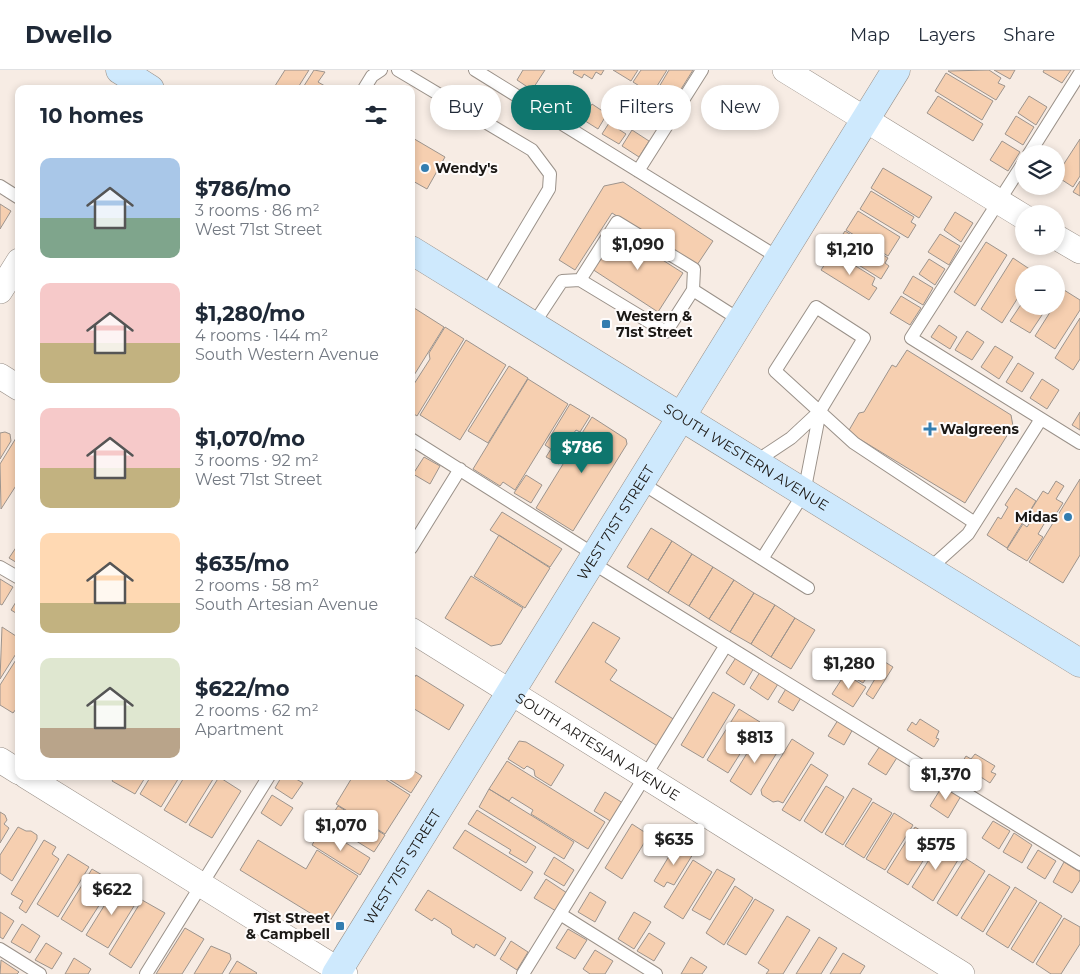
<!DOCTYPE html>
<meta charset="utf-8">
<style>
:root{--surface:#fff;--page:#f2f2f3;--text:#1f2937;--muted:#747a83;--line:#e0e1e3;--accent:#0f766e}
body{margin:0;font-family:Montserrat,sans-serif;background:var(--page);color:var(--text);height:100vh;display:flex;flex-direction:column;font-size:19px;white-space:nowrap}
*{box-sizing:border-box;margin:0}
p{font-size:16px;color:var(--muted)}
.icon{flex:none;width:28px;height:28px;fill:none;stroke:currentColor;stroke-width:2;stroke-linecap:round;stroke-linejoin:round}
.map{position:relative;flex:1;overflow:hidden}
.details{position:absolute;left:15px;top:15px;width:400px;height:695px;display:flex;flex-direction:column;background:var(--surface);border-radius:10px;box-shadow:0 2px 8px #0003}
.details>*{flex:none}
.top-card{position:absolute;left:430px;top:15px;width:475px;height:45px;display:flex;gap:10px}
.controls{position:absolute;left:1015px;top:75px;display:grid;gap:10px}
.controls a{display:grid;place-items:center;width:50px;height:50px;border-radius:50%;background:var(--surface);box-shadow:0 2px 8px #0003;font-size:25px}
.price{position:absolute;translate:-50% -42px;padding:0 11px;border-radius:5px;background:#fff;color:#222;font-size:16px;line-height:32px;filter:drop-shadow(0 1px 2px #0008)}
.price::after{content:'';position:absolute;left:50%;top:30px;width:15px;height:11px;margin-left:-8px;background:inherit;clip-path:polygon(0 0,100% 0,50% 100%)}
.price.selected{background:var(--accent);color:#fff}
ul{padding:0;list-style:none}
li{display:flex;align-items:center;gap:15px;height:125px;padding:0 25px}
li span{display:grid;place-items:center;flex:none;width:140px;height:100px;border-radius:10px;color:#555}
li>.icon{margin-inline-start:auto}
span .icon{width:60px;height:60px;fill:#fffc;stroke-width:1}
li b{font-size:21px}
h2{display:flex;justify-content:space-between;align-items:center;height:60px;padding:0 25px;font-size:21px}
.tag{padding:0 18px;border-radius:22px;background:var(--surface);box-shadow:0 2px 8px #0003;font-size:18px;line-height:45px}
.tag.selected{background:var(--accent);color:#fff}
header{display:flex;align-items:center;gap:30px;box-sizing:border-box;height:70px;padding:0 25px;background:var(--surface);border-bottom:1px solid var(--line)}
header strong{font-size:24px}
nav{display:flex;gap:28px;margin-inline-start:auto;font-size:18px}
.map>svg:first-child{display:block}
.building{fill:#f6cfb0;stroke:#9d948d}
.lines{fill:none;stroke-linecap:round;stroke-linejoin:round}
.service-casing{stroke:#9a9189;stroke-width:14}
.minor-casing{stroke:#9a9189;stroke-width:26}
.secondary-casing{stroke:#9a9189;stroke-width:29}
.service{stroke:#fff;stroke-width:12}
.minor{stroke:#fff;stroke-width:25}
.secondary{stroke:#cee9fd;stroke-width:28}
.poi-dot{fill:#337db0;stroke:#fefbfa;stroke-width:2}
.labels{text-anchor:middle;stroke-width:4;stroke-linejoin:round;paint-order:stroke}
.poi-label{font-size:14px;font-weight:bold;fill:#1b1815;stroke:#fefbfa;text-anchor:start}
.street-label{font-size:14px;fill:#1b1815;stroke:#fefbfa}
</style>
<header>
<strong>Dwello</strong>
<nav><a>Map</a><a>Layers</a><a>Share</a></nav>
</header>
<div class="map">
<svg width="1080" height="904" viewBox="0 0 1080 904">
<rect width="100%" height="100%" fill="#f7ece4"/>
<path class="building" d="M285 0H309L297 19H273Z
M314 0 325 2 318 12 330 19H302Z
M523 0H545L532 20 517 10Z
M574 0H604L601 5 596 2 592 9 584 4 582 8 573 3Z
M613 0H638L631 11Z
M641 0H667L652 24 633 12Z
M669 0H693L668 40 656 32 660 24 656 22Z
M989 0 1001 8 998 13 1005 16 996 30 948 1Z
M994 0H1015L1010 9Z
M1044 0H1071L1062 13 1043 2Z
M946 3 993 31 982 50 935 21Z
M938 26 983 54 973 71 927 43Z
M1029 26 1047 37 1036 55 1018 43Z
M592 34 607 44 598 59 582 49Z
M1016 46 1034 57 1023 75 1005 64Z
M609 53 626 64 619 74 602 64Z
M632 60 649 71 639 87 622 76Z
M411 67 445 87 427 119 411 110Z
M1080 69V106L1073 117 1056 106Z
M1002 71 1020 82 1008 101 990 90Z
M883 98 932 127 919 148 871 118Z
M1080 111V126L1073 122Z
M623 112 713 171 697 195 612 143 575 200 559 190 604 116Z
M871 121 914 147 911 152 916 155 908 168 860 139Z
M0 134 11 141 0 159Z
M858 141 900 167 888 186 846 160Z
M955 142 973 153 961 172 944 160Z
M617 161 683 203 658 242 592 199Z
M845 161 888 188 885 193 889 196 881 209 833 179Z
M940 164 960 176 949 195 928 182Z
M986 172 1007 185 975 236 954 222Z
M833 182 875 208 872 215 877 218 869 230 821 200Z
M1013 188 1034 202 1033 204H1024V218L1002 253 981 239Z
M929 189 945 199 935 215 919 204Z
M913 206 933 218 923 235 903 223Z
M1064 220 1080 230V240L1055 279 1035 266Z
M901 226 921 238 910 255 890 243Z
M1024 230V236H1048L1030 263 1010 251Z
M411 236 444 257 411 310Z
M1080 248V289L1073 300 1055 288Z
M939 255 957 267 950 279 931 267Z
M445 257 464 269 417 346 411 342V313L414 314 430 289 429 283Z
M967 261 984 272 972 290 955 280Z
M466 270 506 295 460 370 420 345Z
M995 276 1013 287 999 309 981 297Z
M907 280 1011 345 1013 356 965 433 848 362 859 343 864 342 892 295 896 297Z
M1018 293 1034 303 1022 322 1006 312Z
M509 296 528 308 488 373 468 361Z
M528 309 568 334 515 420 503 412 500 416 473 399Z
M1042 309 1059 320 1047 339 1030 328Z
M570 334 590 346 580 362 576 360 571 367 572 374 559 394 546 387 551 379 545 375Z
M1080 342V360L1072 355Z
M592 347 626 369 627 374 573 461 536 438Z
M5 362 10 364 11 371 0 389V363Z
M16 368 19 369V411L1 439 0 394Z
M424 387 440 396 430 414 413 404Z
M526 405 542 415 531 433 514 423Z
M1080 409V485L1063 513 1029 492Z
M1056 411 1064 416 1056 429 1063 433 1051 452 1047 449 1038 464 1043 467 1027 491 1007 479 1023 454 1027 457 1029 454 1024 451 1043 421 1048 424Z
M1016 418 1036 431 1007 478 987 465 998 447 1001 449 1008 437 1005 435Z
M502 442 562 479 550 497 490 460Z
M651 458 672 471 648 510 627 497Z
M499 465 550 498 525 538 474 506Z
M672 471 692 484 668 523 648 510Z
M19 473V494L9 488Z
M692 484 713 497 689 536 668 523Z
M713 497 734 510 709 549 689 536Z
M471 506 523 538 501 574 491 576 445 548Z
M0 509 13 517 2 535 0 534Z
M734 510 754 523 730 562 709 549Z
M754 523 775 535 751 574 730 562Z
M19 527V545L11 540Z
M775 535 795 548 771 587 751 574Z
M795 548 815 560 791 599 771 587Z
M593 552 620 568 605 592 617 600 610 610 675 650 659 677 555 612Z
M2 557 19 568V579L0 609Z
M853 584 874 597 863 613 843 601Z
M19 585V635L13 643 0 635V615Z
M737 586 755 596 744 615 726 603Z
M885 592 893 597 873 629 866 624Z
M760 602 778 614 768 630 750 618Z
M845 604 866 617 853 637 832 624Z
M416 605 464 635 449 660 411 637V613Z
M787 617 802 626 793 641 778 632Z
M713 622 735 635 703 688 681 675Z
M739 639 760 652 728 703 707 690Z
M920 649 939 661 936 668 939 669 934 677 907 660 912 652 916 655Z
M838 650 853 659 844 675 828 666Z
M760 662 773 670 769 676 778 681 751 725 730 711Z
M792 669 814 683 783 733 778 731 773 732 762 725 761 720Z
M519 671 526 672 564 695 551 716 535 706 534 700 527 696 524 699 508 689Z
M880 676 898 686 886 705 868 694Z
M975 684 995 696 991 702 996 704 990 713 961 694 966 686 971 689Z
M507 691 605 752 588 779 531 744 533 740 512 727 509 731 489 719Z
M811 694 828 705 800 751 782 740Z
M411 699 422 706 411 723 384 706H411Z
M115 706H146L135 724 112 711Z
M151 706H180L161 737 140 724Z
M185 706H215L186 753 164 740Z
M282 706H291L303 713 292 729 275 718Z
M353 706H380L410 725 385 764 336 734Z
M219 707 241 721 212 768 189 755Z
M943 715 961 726 948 748 930 736Z
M826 716 844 727 822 763 804 751Z
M853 718 872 729 843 775 825 764Z
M489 719 574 772 564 789 479 737Z
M605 722 623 733 612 752 594 741Z
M272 725 293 738 281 756 261 743Z
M873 732 892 743 864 788 845 776Z
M338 736 385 765 374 782 327 753Z
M477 740 536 777 526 793 509 783 511 780 468 754Z
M0 742 5 745 7 750 4 754 9 758 0 773Z
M894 743 913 755 885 800 866 789Z
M993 751 1010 761 999 779 982 768Z
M632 754 649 765 622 809 605 798Z
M18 757 26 761H31L37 765V769L12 811 0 803V785Z
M915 757 936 770 908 815 887 802Z
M322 758 370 788 360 805 312 775Z
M465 760 533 802 521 821 453 778Z
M1014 763 1032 775 1022 793 1003 782Z
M44 770 56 777 52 784 59 789 26 843 19 838 23 831 11 824Z
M258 770 306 799 317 780 358 806 328 854 240 800Z
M940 772 961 785 933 831 912 817Z
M677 773 693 784 674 815 667 812 664 817 654 811Z
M1038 780 1056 791 1045 809 1027 798Z
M68 784 89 797 58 847 37 834Z
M554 787 574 800 564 816 544 804Z
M965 788 985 801 957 846 937 833Z
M693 790 712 802 683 849 664 837Z
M1064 792 1080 802V810L1072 823 1053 812Z
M92 799 114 812 82 862 61 849Z
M717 799 735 809 710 850 692 840Z
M989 804 1010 817 983 862 961 848Z
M546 809 567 823 556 841 534 828Z
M117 815 139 828 108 878 86 865Z
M735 816 753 828 724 875 706 863Z
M1015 817 1037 831 1008 878 986 864Z
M428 820 506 868 495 886 476 874 474 878 452 864 451 859 434 848 432 851 415 840Z
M590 822 606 832 595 852 578 842Z
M755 829 774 840 746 885 727 874Z
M142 830 165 843 131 898 109 884Z
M1040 832 1062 846 1033 893 1011 879Z
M0 842 14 851 3 869 0 867Z
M634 842 651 852 634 879 618 869Z
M787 846 810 860 783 904H766L769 900 758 893Z
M1064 848 1080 857V874L1061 904H1051L1036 894Z
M22 854 40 866 30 883 11 872Z
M185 858 204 869 182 904H156Z
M568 859 587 870 575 889 556 878Z
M649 863 665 873 654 891 637 881Z
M819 867 837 878 821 904H796Z
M511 871 528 882 517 900 500 889Z
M46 873 62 883 52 899 35 890Z
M211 876 230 884 231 889 222 904H194Z
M595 880 613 891 605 904H590L583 899Z
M843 883 865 896 860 904H830Z
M691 887 707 897 702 904H681Z
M74 888 91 899 88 904H65Z
M1 890 19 902 17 904H0Z
M237 891 257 903 256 904H229Z"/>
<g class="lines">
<g class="service-casing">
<path id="service" d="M398 0 532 80 550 104 549 119 485 226
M475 0 779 188
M364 19 372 6 381 0
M1029 84 1080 3
M1024 92 911 268 1080 373
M638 101 702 0
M0 116 19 128
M580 210 666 262 693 220
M533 255 562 211 580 210 617 152 694 199 693 220 740 250
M411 369 595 485
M755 392 791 368 820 341 864 268 816 237 775 301 854 373 975 453
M640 412 808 518
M411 478 460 399
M762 489 804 423 820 341
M591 492 1080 794
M0 497 19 508
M928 500 968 464 1041 349
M560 844 656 904
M0 879 40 904
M146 904 269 706
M523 904 726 575"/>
</g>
<g class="minor-casing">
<g id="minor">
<path d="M785 0 1024 147"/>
<path d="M1056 167 1080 181"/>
<path d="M0 221 19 191"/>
<path d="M0 306 19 318"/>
<path id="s1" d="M411 560 962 904"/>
<path d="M0 690 19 702"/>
<path d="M26 706 345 904"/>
</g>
</g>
<g class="secondary-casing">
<g id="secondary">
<path d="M120 0 150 19"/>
<path id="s2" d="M411 180 1080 593"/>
<path id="s3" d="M336 904 896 0"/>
</g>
</g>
<use href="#service" class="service"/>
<use href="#minor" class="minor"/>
<use href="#secondary" class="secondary"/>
</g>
<g class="poi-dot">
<circle cx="425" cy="98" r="5"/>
<rect x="601" y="249" width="10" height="10" rx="2.5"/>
<path d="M927.5 351.5h5v5h5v5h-5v5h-5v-5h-5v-5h5z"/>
<circle cx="1068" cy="447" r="5"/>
<rect x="335" y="851" width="10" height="10" rx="2.5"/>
</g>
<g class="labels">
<g class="poi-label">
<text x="435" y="103">Wendy's</text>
<text x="616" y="251">Western &amp;<tspan x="616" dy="16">71st Street</tspan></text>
<text x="940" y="364">Walgreens</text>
<text x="1058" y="452" text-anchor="end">Midas</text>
<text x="330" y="853" text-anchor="end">71st Street<tspan x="330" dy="16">&amp; Campbell</tspan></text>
</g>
<g class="street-label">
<text dy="5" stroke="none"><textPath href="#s2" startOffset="394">SOUTH WESTERN AVENUE</textPath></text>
<text dy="5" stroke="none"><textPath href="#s3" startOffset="531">WEST 71ST STREET</textPath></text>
<text dy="5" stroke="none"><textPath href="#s1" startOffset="220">SOUTH ARTESIAN AVENUE</textPath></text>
<text dy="5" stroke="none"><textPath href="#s3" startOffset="126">WEST 71ST STREET</textPath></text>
</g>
</g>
</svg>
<div class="controls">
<a><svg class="icon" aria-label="layers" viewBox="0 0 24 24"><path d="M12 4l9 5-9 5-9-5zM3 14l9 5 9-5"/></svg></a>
<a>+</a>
<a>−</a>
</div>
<b class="price" style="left:638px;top:201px">$1,090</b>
<b class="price" style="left:850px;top:206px">$1,210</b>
<b class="price selected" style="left:582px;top:404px">$786</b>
<b class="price" style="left:849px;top:620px">$1,280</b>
<b class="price" style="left:755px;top:694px">$813</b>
<b class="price" style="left:946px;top:731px">$1,370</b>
<b class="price" style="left:341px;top:782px">$1,070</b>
<b class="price" style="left:674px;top:796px">$635</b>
<b class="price" style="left:936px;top:801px">$575</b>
<b class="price" style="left:112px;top:846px">$622</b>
<div class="top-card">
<a class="tag">Buy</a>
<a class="tag selected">Rent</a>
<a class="tag">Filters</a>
<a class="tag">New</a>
</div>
<section class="details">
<h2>10 homes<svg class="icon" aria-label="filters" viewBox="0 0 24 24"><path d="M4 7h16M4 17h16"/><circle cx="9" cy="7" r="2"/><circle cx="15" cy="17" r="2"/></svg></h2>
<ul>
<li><span style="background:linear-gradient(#a9c7e8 60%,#7fa58c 0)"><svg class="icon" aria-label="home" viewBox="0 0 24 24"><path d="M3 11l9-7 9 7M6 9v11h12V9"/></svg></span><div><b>$786/mo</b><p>3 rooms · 86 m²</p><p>West 71st Street</p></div></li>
<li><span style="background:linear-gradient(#f6c9c9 60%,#c2b280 0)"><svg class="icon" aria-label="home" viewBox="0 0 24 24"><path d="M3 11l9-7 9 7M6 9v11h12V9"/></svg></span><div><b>$1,280/mo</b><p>4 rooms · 144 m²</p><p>South Western Avenue</p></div></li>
<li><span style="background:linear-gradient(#f6c9c9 60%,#c2b280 0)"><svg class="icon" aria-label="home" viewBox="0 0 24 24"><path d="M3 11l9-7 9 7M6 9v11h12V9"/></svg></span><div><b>$1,070/mo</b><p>3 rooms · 92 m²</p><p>West 71st Street</p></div></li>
<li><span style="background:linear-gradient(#ffd9b3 70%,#c2b280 0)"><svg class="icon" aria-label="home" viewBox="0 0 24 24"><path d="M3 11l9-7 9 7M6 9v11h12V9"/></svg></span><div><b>$635/mo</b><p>2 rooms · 58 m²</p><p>South Artesian Avenue</p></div></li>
<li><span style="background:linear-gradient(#dfe7d0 70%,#b9a48a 0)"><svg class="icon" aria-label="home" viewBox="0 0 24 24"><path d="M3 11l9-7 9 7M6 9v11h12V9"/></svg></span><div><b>$622/mo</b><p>2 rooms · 62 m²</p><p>Apartment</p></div></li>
</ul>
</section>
</div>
